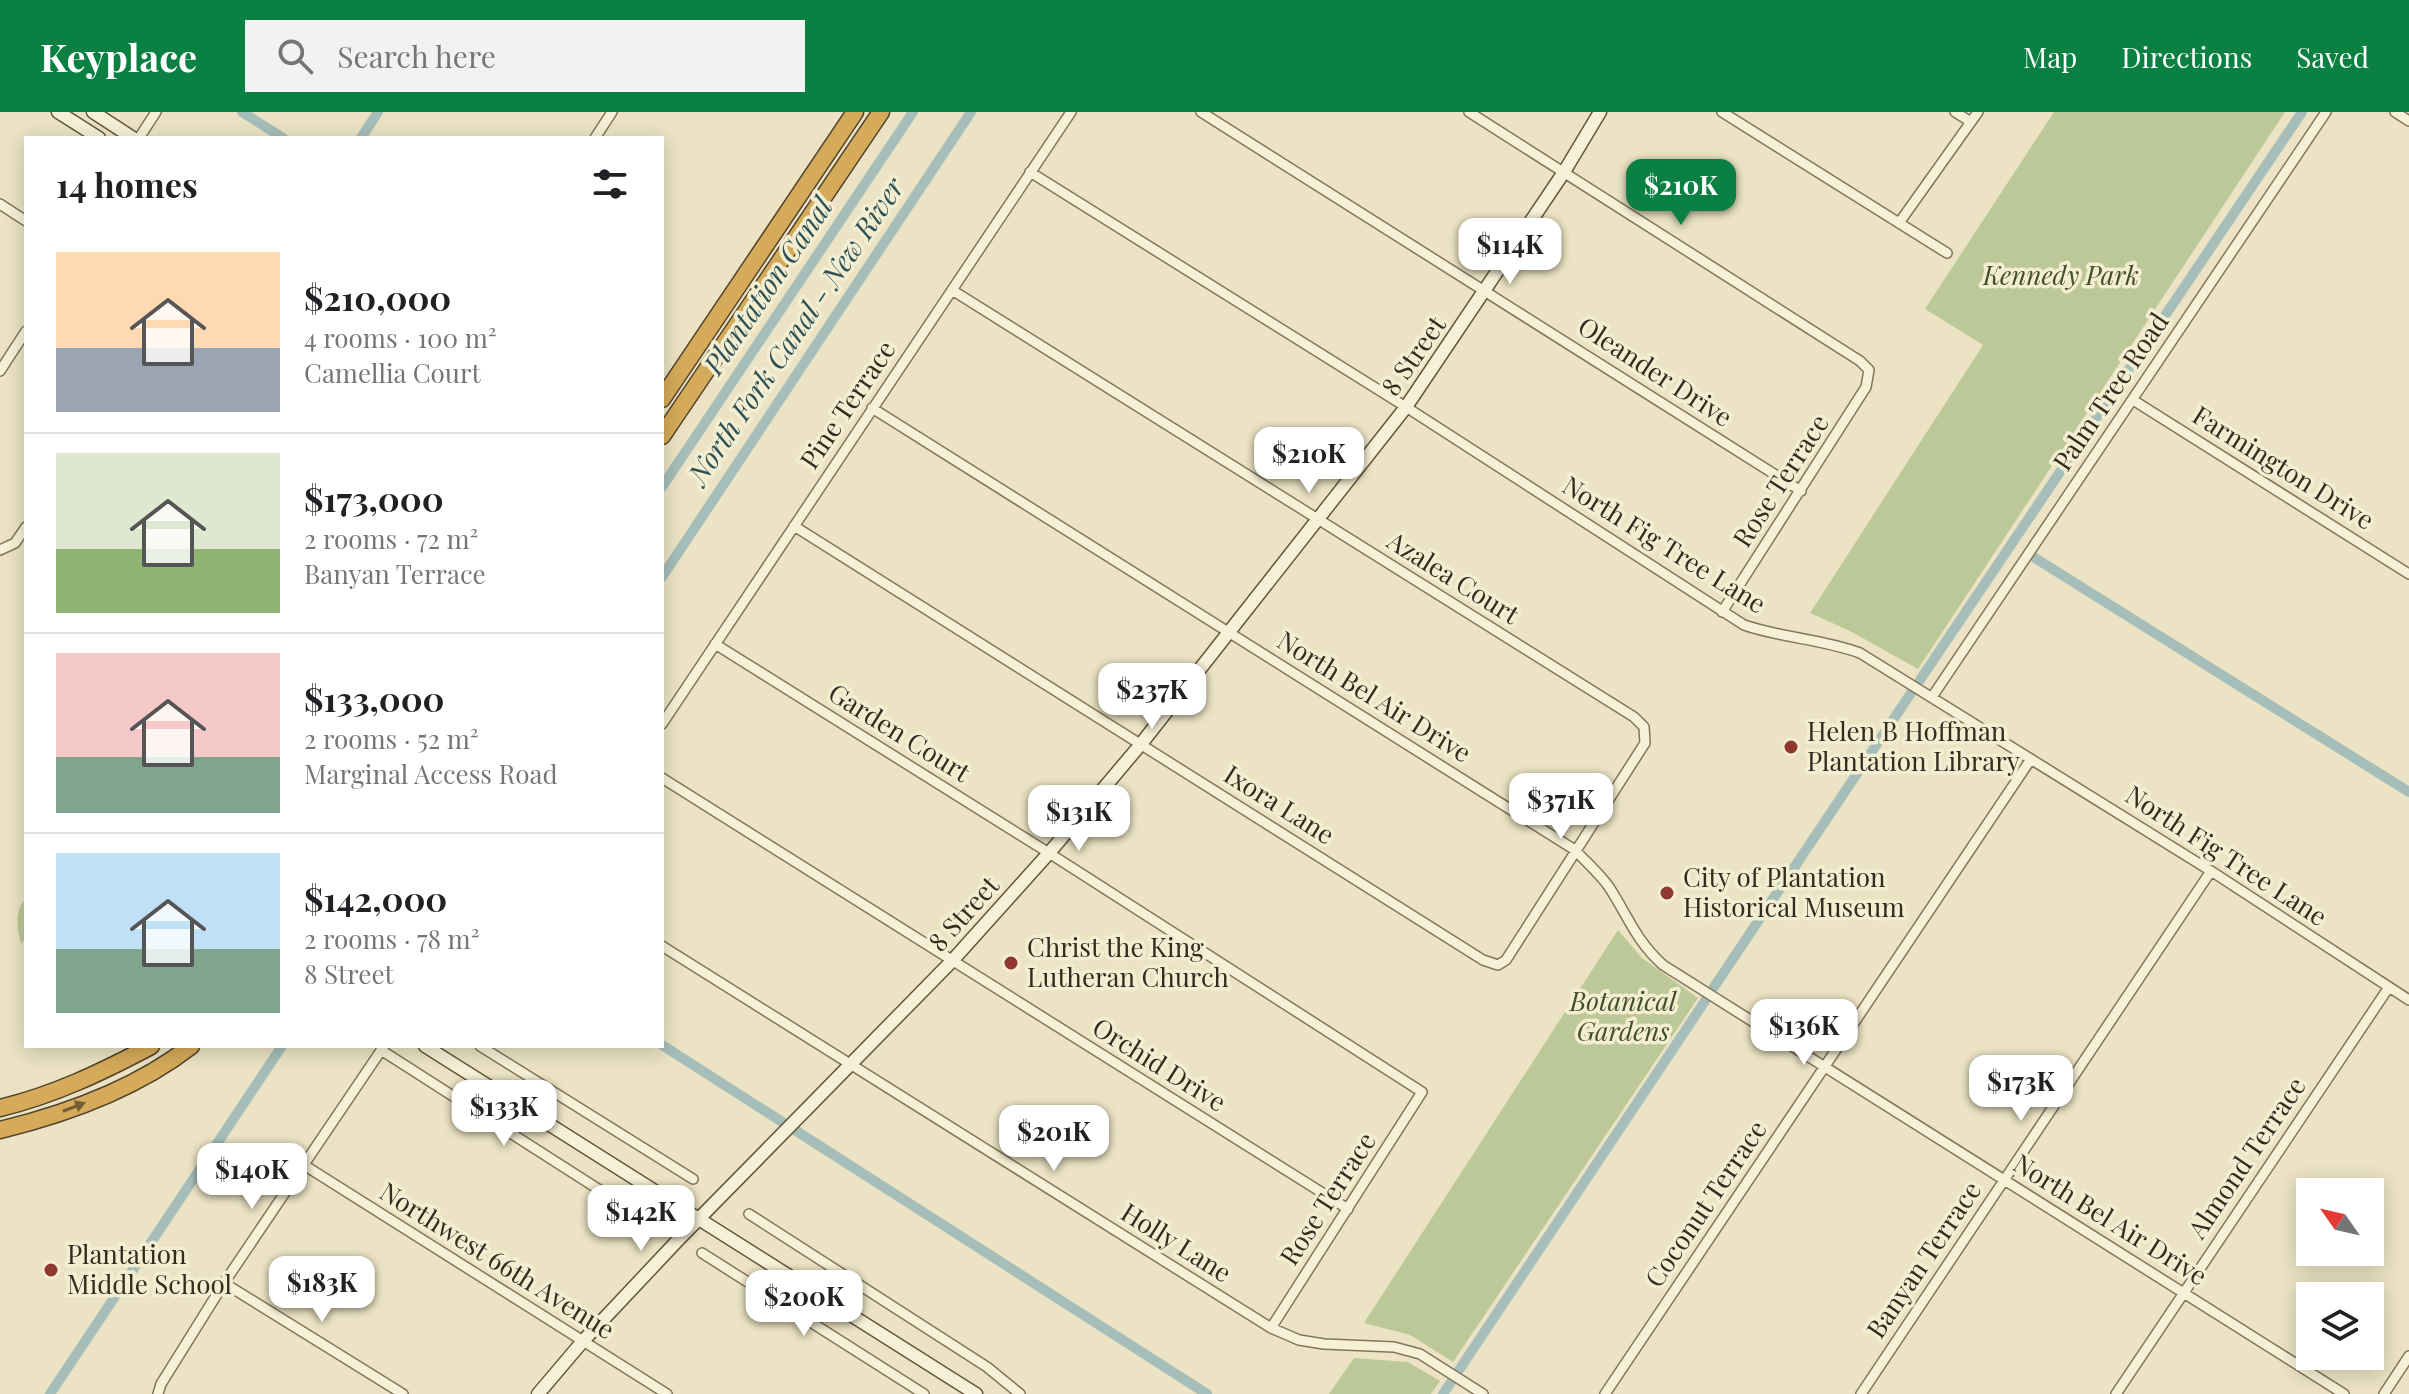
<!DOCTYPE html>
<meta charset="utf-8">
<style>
:root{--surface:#fff;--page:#f2f2f2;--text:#202124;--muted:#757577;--line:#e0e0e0;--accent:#0b8043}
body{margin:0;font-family:"Playfair Display",serif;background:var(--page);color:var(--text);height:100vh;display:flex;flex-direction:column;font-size:30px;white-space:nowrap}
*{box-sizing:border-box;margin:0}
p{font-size:26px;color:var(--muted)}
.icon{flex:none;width:44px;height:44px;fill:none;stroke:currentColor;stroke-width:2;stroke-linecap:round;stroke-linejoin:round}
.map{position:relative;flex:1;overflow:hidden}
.drawer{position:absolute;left:24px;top:24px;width:640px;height:912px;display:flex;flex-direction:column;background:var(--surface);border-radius:0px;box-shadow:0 4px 20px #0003}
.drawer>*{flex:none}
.needle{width:52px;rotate:304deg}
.tools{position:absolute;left:2296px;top:1066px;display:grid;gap:16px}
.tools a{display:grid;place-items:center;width:88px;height:88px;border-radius:0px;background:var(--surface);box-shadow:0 4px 20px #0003;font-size:40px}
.price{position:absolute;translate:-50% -68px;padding:0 18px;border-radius:16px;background:#fff;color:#222;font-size:26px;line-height:52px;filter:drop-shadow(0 2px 4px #0008)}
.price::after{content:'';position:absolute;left:50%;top:48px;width:24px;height:18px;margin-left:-12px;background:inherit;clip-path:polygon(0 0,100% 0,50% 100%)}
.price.selected{background:var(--accent);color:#fff}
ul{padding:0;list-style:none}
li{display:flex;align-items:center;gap:24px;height:200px;padding:0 32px}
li+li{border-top:2px solid var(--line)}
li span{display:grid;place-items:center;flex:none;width:224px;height:160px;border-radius:0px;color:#555}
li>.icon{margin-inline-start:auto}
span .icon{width:96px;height:96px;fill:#fffc;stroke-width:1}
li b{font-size:34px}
h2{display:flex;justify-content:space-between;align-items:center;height:96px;padding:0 32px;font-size:34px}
header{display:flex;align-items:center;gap:48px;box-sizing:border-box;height:112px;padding:0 40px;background:var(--accent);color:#fff}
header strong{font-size:38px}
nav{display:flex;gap:44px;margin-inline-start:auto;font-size:28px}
.search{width:560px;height:72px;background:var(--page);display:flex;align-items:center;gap:20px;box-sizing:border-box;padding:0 28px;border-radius:0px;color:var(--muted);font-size:30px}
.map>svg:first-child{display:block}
.green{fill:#bdc898}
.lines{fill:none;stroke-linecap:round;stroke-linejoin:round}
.canal{stroke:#a5beb9;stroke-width:10}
.street-casing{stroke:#84755b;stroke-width:12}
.secondary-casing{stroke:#66563e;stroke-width:15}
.highway-casing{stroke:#52432f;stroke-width:19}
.street{stroke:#f6f0d6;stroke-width:9}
.secondary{stroke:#f6f0d6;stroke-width:12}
.highway{stroke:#d5ab59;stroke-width:16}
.oneway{fill:#755e36}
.poi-dot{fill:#8f382f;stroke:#f3edd2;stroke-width:3}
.labels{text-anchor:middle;stroke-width:7;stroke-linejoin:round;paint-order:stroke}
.park-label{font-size:26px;font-style:italic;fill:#415026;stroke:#f3edd2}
.street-label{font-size:26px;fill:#352b1e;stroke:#f3edd2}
.poi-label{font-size:26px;fill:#352b1e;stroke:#f3edd2;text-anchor:start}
.water-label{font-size:28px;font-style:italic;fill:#2e5253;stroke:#f3edd2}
</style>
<header>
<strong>Keyplace</strong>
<div class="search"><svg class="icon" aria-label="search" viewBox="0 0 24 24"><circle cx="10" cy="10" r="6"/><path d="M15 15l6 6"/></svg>Search here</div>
<nav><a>Map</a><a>Directions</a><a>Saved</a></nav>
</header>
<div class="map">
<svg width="2409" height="1282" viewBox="0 0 2409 1282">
<rect width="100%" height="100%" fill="#ebe3c3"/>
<path class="green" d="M2054 0H2285L1918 557 1850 519 1810 501 1983 233 1925 197Z
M23 790H26V826L21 832C18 820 14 801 23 790Z
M1618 818 1642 846 1698 886 1453 1250 1410 1223 1364 1211Z
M1354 1246 1408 1250 1440 1269 1431 1282H1329Z"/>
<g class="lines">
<path class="canal" d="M242 0 283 26
M361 26 378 0
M662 375 913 0
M2035 446 2409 680
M662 465 971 0
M1920 568 2302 0
M1714 875 1911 581
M662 933 1207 1282
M50 1282 282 934
M1443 1282 1705 889"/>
<g class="street-casing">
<path id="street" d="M1201 0 1801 379
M1469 0 1860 249 1869 258 1866 275 1722 500
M1722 0 1947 141
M1955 0 1971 10
M2395 0 2409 9
M139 26 156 0
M595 26 612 0
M1030 60 1406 295 1744 513C1782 526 1822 527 1860 541L2211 759 2409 888
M0 92 26 109
M1899 111 1978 0
M0 259 26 219
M2133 288 2409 462
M872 296 1575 738C1586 750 1600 762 1609 775 1628 804 1636 829 1663 853L2344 1282
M794 414 1483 848 1498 853 1506 848 1645 631 1644 615 1634 605 952 178
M0 438 15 431 26 415
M715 532 1049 741 1422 980 1271 1216
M1932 585 2326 0
M662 612 1071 0
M662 666 1348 1097
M662 834 1271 1216 1299 1228 1324 1232 1394 1235 1420 1242 1483 1282
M480 934 693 1067
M381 938 645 1107
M304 1053 667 1282
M749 1102 987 1255 1020 1282
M702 1141 924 1282
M224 1171 403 1282
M158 1282 161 1272 224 1171 384 934
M1605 1282 2031 647
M1861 1282 2211 759
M2116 1282 2389 875
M2384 1282 2409 1244"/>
</g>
<g class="secondary-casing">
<path id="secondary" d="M58 0 99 26
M93 0 133 26
M425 934 976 1282
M538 1282 583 1229 679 1127 952 849 1049 741 1141 632 1406 295 1564 60 1600 0"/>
</g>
<g class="highway-casing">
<path id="highway" d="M662 287 855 0
M662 324 881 0
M0 996C54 983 102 960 151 934
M0 1018C66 1002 137 976 191 934"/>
</g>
<use href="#street" class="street"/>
<use href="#secondary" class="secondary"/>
<use href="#highway" class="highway"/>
</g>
<defs><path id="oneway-solid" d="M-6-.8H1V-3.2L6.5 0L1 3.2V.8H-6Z" transform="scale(2)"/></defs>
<use class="oneway" href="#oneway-solid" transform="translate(74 995) rotate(-21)"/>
<g class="poi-dot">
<circle cx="1791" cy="635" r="8"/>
<circle cx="1667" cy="781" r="8"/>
<circle cx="1011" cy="851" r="8"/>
<circle cx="51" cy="1158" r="8"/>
</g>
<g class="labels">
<g class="park-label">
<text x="2061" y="173">Kennedy Park</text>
<text x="1623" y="899">Botanical<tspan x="1623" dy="30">Gardens</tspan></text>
</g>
<g class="street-label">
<text transform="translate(1414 244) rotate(-55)" y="9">8 Street</text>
<text transform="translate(1655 260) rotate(33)" y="9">Oleander Drive</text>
<text transform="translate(2111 280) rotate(-56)" y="9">Palm Tree Road</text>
<text transform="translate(848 293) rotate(-56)" y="9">Pine Terrace</text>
<text transform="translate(2283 356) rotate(32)" y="9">Farmington Drive</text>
<text transform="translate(1781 369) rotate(-57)" y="9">Rose Terrace</text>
<text transform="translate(1664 433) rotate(32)" y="9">North Fig Tree Lane</text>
<text transform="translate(1453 466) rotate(32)" y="9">Azalea Court</text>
<text transform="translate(1374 585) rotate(32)" y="9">North Bel Air Drive</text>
<text transform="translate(899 621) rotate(32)" y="9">Garden Court</text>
<text transform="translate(1279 693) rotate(32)" y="9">Ixora Lane</text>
<text transform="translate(2226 744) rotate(33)" y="9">North Fig Tree Lane</text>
<text transform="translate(964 802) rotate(-48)" y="9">8 Street</text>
<text transform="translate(1159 953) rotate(32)" y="9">Orchid Drive</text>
<text transform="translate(2247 1046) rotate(-56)" y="9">Almond Terrace</text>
<text transform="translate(1328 1087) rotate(-57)" y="9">Rose Terrace</text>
<text transform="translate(1706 1092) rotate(-56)" y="9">Coconut Terrace</text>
<text transform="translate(2110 1108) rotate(32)" y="9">North Bel Air Drive</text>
<text transform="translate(1176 1131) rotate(32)" y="9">Holly Lane</text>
<text transform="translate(1924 1148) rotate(-56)" y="9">Banyan Terrace</text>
<text transform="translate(497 1149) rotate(32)" y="9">Northwest 66th Avenue</text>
</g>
<g class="poi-label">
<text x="1807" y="629">Helen B Hoffman<tspan x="1807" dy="30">Plantation Library</tspan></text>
<text x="1683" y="775">City of Plantation<tspan x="1683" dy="30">Historical Museum</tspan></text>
<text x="1027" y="845">Christ the King<tspan x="1027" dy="30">Lutheran Church</tspan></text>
<text x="67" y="1152">Plantation<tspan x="67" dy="30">Middle School</tspan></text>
</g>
<g class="water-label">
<text transform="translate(768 174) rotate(-56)" y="10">Plantation Canal</text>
<text transform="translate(796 219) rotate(-56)" y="10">North Fork Canal - New River</text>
</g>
</g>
</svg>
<div class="tools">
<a><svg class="needle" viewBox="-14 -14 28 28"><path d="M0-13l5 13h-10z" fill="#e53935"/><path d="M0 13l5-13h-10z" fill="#757577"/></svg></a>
<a><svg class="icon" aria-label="layers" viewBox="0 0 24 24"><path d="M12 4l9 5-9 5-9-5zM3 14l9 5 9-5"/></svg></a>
</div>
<b class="price selected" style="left:1681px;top:115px">$210K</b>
<b class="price" style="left:1510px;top:174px">$114K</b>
<b class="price" style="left:1309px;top:383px">$210K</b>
<b class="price" style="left:1152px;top:619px">$237K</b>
<b class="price" style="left:1561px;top:729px">$371K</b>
<b class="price" style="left:1079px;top:741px">$131K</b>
<b class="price" style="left:1804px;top:955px">$136K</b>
<b class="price" style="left:2021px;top:1011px">$173K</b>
<b class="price" style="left:504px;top:1036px">$133K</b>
<b class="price" style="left:1054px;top:1061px">$201K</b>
<b class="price" style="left:252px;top:1099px">$140K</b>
<b class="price" style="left:641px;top:1141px">$142K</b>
<b class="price" style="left:322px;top:1212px">$183K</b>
<b class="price" style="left:804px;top:1226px">$200K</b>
<section class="drawer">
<h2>14 homes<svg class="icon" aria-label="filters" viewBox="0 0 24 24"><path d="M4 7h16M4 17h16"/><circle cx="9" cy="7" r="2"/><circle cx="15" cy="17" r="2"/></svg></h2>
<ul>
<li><span style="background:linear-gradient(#ffd9b3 60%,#9aa5b1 0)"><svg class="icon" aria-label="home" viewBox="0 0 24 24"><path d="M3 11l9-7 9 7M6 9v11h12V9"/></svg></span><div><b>$210,000</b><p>4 rooms · 100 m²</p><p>Camellia Court</p></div></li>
<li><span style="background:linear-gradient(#dfe7d0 60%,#8fb573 0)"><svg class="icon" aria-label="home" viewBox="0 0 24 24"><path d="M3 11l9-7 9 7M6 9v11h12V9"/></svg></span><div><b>$173,000</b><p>2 rooms · 72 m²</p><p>Banyan Terrace</p></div></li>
<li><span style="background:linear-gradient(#f6c9c9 65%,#7fa58c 0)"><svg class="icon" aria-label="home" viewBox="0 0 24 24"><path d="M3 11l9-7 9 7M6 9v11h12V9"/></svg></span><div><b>$133,000</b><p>2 rooms · 52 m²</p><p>Marginal Access Road</p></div></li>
<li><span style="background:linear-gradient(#bfe0f5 60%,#7fa58c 0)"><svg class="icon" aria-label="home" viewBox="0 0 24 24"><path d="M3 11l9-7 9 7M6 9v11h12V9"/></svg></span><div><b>$142,000</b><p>2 rooms · 78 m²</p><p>8 Street</p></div></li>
</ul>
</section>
</div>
